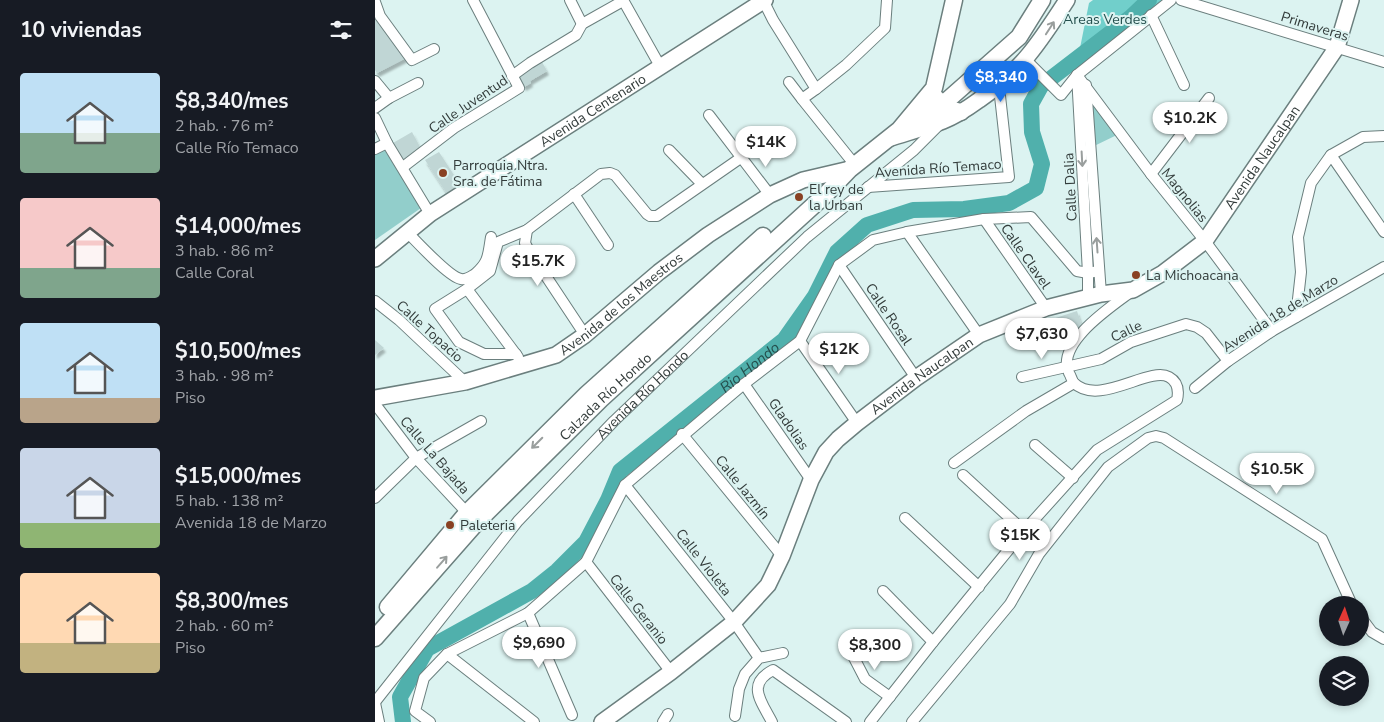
<!DOCTYPE html>
<html lang="es">
<meta charset="utf-8">
<style>
:root{--surface:#171b24;--page:#242831;--text:#f1f3f6;--muted:#9ea1a6;--accent:#1a73e8}
body{margin:0;font-family:"Nunito Sans",sans-serif;background:var(--page);color:var(--text);height:100vh;display:flex;flex-direction:column;font-size:19px;white-space:nowrap}
*{box-sizing:border-box;margin:0}
p{font-size:16px;color:var(--muted)}
.icon{flex:none;width:28px;height:28px;fill:none;stroke:currentColor;stroke-width:2;stroke-linecap:round;stroke-linejoin:round}
.map{position:relative;flex:1;overflow:hidden}
.details{display:flex;flex-direction:column;background:var(--surface);width:375px}
.details>*{flex:none}
.needle{width:32px;rotate:3deg}
.tools{position:absolute;left:944px;top:596px;display:grid;gap:10px}
.tools a{display:grid;place-items:center;width:50px;height:50px;border-radius:50%;background:var(--surface);box-shadow:0 2px 8px #0003;font-size:25px}
.price{position:absolute;translate:-50% -42px;padding:0 11px;border-radius:18px;background:#fff;color:#222;font-size:16px;line-height:32px;filter:drop-shadow(0 1px 2px #0008)}
.price::after{content:'';position:absolute;left:50%;top:30px;width:15px;height:11px;margin-left:-8px;background:inherit;clip-path:polygon(0 0,100% 0,50% 100%)}
.price.current{background:var(--accent);color:#fff}
ul{padding:0;list-style:none}
li{display:flex;align-items:center;gap:15px;height:125px;padding:0 20px}
li span{display:grid;place-items:center;flex:none;width:140px;height:100px;border-radius:5px;color:#555}
li>.icon{margin-inline-start:auto}
span .icon{width:60px;height:60px;fill:#fffc;stroke-width:1}
li b{font-size:21px}
h2{display:flex;justify-content:space-between;align-items:center;height:60px;padding:0 20px;font-size:21px}
main{display:flex;flex:1;min-height:0}
.map>svg:first-child{display:block}
.green{fill:#92cecb}
.forest{fill:#71cfcb}
.lines{fill:none;stroke-linecap:round;stroke-linejoin:round}
.river{stroke:#50b0ac;stroke-width:16}
.building{fill:#c0d6d5;filter:url(#shadow)}
.street-casing{stroke:#6b7f7e;stroke-width:12}
.secondary-casing{stroke:#6b7f7e;stroke-width:18}
.primary-casing{stroke:#6b7f7e;stroke-width:19}
.street{stroke:#fff;stroke-width:10}
.secondary{stroke:#fff;stroke-width:15}
.primary{stroke:#fff;stroke-width:16}
.oneway{stroke:#999e9d}
.poi-dot{fill:#894123;stroke:#dcf3f1;stroke-width:2}
.labels{text-anchor:middle;stroke-width:4;stroke-linejoin:round;paint-order:stroke}
.park-label{font-size:14px;fill:#25504e;stroke:#dcf3f1}
.street-label{font-size:14px;fill:#333c3b;stroke:#dcf3f1}
.poi-label{font-size:14px;fill:#333c3b;stroke:#dcf3f1;text-anchor:start}
.water-label{font-size:15px;font-style:italic;fill:#244f4d;stroke:#dcf3f1}
</style>
<main>
<section class="details">
<h2>10 viviendas<svg class="icon" aria-label="filters" viewBox="0 0 24 24"><path d="M4 7h16M4 17h16"/><circle cx="9" cy="7" r="2"/><circle cx="15" cy="17" r="2"/></svg></h2>
<ul>
<li><span style="background:linear-gradient(#bfe0f5 60%,#7fa58c 0)"><svg class="icon" aria-label="home" viewBox="0 0 24 24"><path d="M3 11l9-7 9 7M6 9v11h12V9"/></svg></span><div><b>$8,340/mes</b><p>2 hab. · 76 m²</p><p>Calle Río Temaco</p></div></li>
<li><span style="background:linear-gradient(#f6c9c9 70%,#7fa58c 0)"><svg class="icon" aria-label="home" viewBox="0 0 24 24"><path d="M3 11l9-7 9 7M6 9v11h12V9"/></svg></span><div><b>$14,000/mes</b><p>3 hab. · 86 m²</p><p>Calle Coral</p></div></li>
<li><span style="background:linear-gradient(#bfe0f5 75%,#b9a48a 0)"><svg class="icon" aria-label="home" viewBox="0 0 24 24"><path d="M3 11l9-7 9 7M6 9v11h12V9"/></svg></span><div><b>$10,500/mes</b><p>3 hab. · 98 m²</p><p>Piso</p></div></li>
<li><span style="background:linear-gradient(#c9d6e8 75%,#8fb573 0)"><svg class="icon" aria-label="home" viewBox="0 0 24 24"><path d="M3 11l9-7 9 7M6 9v11h12V9"/></svg></span><div><b>$15,000/mes</b><p>5 hab. · 138 m²</p><p>Avenida 18 de Marzo</p></div></li>
<li><span style="background:linear-gradient(#ffd9b3 70%,#c2b280 0)"><svg class="icon" aria-label="home" viewBox="0 0 24 24"><path d="M3 11l9-7 9 7M6 9v11h12V9"/></svg></span><div><b>$8,300/mes</b><p>2 hab. · 60 m²</p><p>Piso</p></div></li>
</ul>
</section>
<div class="map">
<svg width="1009" height="722" viewBox="0 0 1009 722">
<defs>
<filter id="shadow"><feDropShadow dx="2" dy="4" stdDeviation="1" flood-color="#0004"/></filter>
</defs>
<rect width="100%" height="100%" fill="#dcf3f1"/>
<path class="green" d="M710 85 746 133 715 148Z
M9 149 46 208 0 240V155Z"/>
<path class="forest" d="M718 0H795L776 15 712 50 703 58 714 3Z"/>
<g class="lines">
<path class="river" id="s1" d="M28 722 25 697 52 649 157 591 182 571 211 542 233 500 245 471 409 340 440 296 462 252 492 225 538 210 589 209 634 203 661 188 667 164 657 132 656 104 666 86 756 17 774 0"/>
</g>
<path class="building" d="M0 15 31 58 2 73 0 70Z
M167 62 172 71 155 81 156 83 149 87 142 76Z
M37 132 47 151 30 163 18 143Z
M64 152 86 186 73 195 50 160Z
M702 311 707 327 652 345 647 329Z
M0 340 9 348 0 355Z"/>
<g class="lines">
<g class="street-casing">
<g id="street">
<path d="M195 0 207 24"/>
<path d="M248 0 285 66"/>
<path d="M388 0 398 20 441 89 427 99 480 165"/>
<path d="M806 0 1009 62"/>
<path d="M0 2 5 16 37 60 59 49"/>
<path d="M776 15 809 85"/>
<path d="M651 60 686 95 702 75 796 0"/>
<path d="M702 75 776 174 830 241 897 331"/>
<path d="M702 75 713 273V298"/>
<path d="M137 76 155 63 201 35 207 24 248 1"/>
<path d="M0 81 14 98"/>
<path d="M414 82 427 99"/>
<path d="M711 85 726 294"/>
<path d="M441 89 471 65 510 28 512 0"/>
<path d="M0 108 14 98 43 83"/>
<path d="M334 115 395 195"/>
<path d="M0 118 12 143 55 214"/>
<path d="M0 149 12 143"/>
<path d="M294 150 327 184"/>
<path d="M956 155 1009 232"/>
<path d="M28 167 79 128 144 88 98 0"/>
<path d="M776 174 834 98"/>
<path d="M493 187 634 177 624 87"/>
<path d="M199 194 233 245"/>
<path d="M609 219 671 308"/>
<path d="M152 230 150 243 153 249 210 335"/>
<path d="M532 232 604 335"/>
<path d="M33 233C43 243 74 277 86 279 91 280 95 277 100 274 114 262 113 255 116 237"/>
<path d="M464 265 541 378"/>
<path d="M92 289 143 357"/>
<path d="M0 301 24 320 90 382"/>
<path d="M921 317 926 272 923 237 936 183 956 155 988 137 1009 136"/>
<path d="M425 341 482 423"/>
<path d="M141 354H109L84 342 60 309 92 289 115 271 123 242 152 230 226 174 235 173 240 175 272 214 275 216H282L367 157"/>
<path d="M647 377 726 359 756 342 811 324 822 327 831 333 853 361"/>
<path d="M369 384 436 480"/>
<path d="M820 388 853 361 897 331 1009 267"/>
<path d="M0 404 41 458 95 516"/>
<path d="M307 434 407 556"/>
<path d="M660 445 698 478"/>
<path d="M579 463 651 411 699 383"/>
<path d="M588 475 649 531"/>
<path d="M250 485 359 622 384 658"/>
<path d="M0 498 41 458 106 421"/>
<path d="M530 518 604 587"/>
<path d="M211 562 296 672"/>
<path d="M508 591 558 642"/>
<path d="M153 613 197 715"/>
<path d="M985 616 997 632 1009 639"/>
<path d="M476 652 490 679 515 697"/>
<path d="M72 654 159 722"/>
<path id="s2" d="M0 702 143 521 239 421 432 237 539 150 564 125"/>
<path d="M0 703 4 722"/>
<path d="M360 716 364 689 370 674 384 658 408 653"/>
<path d="M55 722 40 711 49 678 72 654 153 613 211 562 250 485 369 384 425 341 464 265 498 240 532 232 609 219 656 217 702 271 713 273 724 271"/>
<path d="M288 722 293 714"/>
<path d="M397 722C386 701 371 684 398 670L471 722"/>
<path d="M495 722 558 642 649 531 722 450 802 400C804 391 803 382 794 377 774 366 724 407 699 383 697 381 696 376 694 373 680 343 737 306 757 291"/>
<path d="M537 722 635 604 664 554 733 467 773 438 781 436 789 438 947 539 977 605"/>
</g>
</g>
<g class="secondary-casing">
<g id="secondary">
<path d="M513 139C531 133 550 128 568 121 581 116 593 108 604 100 646 71 665 42 692 0"/>
<path id="s3" d="M0 259 55 214 390 0"/>
<path id="s4" d="M0 398 90 382 181 355 210 335 284 272 333 235 395 195 428 180 475 169"/>
<path id="s5" d="M227 722 296 672 359 622 393 585 407 556 436 480 451 452 463 439 482 423 541 378 604 335 671 308 726 294 758 290 788 273 830 241 962 47 976 0"/>
</g>
</g>
<g class="primary-casing">
<g id="primary">
<path d="M561 98C568 107 575 110 586 112"/>
<path d="M534 124 567 105 644 37 667 0"/>
<path d="M13 607 92 513 212 394 388 236"/>
<path id="s6" d="M0 638 102 522 226 399 450 195 475 169 524 130 559 88 579 0"/>
</g>
</g>
<use href="#street" class="street"/>
<use href="#secondary" class="secondary"/>
<use href="#primary" class="primary"/>
</g>
<defs><path id="oneway-shaft" d="M-6 0H5M1.5-3L5.5 0L1.5 3" fill="none" stroke-width="1.6" stroke-linecap="round" stroke-linejoin="round" transform="scale(1.25)"/></defs>
<g class="oneway">
<use href="#oneway-shaft" transform="translate(675 28) rotate(-57)"/>
<use href="#oneway-shaft" transform="translate(707 159) rotate(87)"/>
<use href="#oneway-shaft" transform="translate(722 245) rotate(-94)"/>
<use href="#oneway-shaft" transform="translate(162 443) rotate(135)"/>
<use href="#oneway-shaft" transform="translate(67 562) rotate(-49)"/>
</g>
<g class="poi-dot">
<circle cx="68" cy="173" r="5"/>
<circle cx="424" cy="197" r="5"/>
<circle cx="761" cy="275" r="5"/>
<circle cx="75" cy="525" r="5"/>
</g>
<g class="labels">
<g class="park-label">
<text x="730" y="24">Areas Verdes</text>
</g>
<g class="street-label">
<text transform="translate(940 26) rotate(17)" y="5">Primaveras</text>
<text transform="translate(93 104) rotate(-34)" y="5">Calle Juventud</text>
<text dy="5" stroke="none"><textPath href="#s3" startOffset="264">Avenida Centenario</textPath></text>
<text dy="5" stroke="none"><textPath href="#s5" startOffset="904">Avenida Naucalpan</textPath></text>
<text transform="translate(563 168) rotate(-4)" y="5">Avenida Río Temaco</text>
<text transform="translate(695 187) rotate(-93)" y="5">Calle Dalia</text>
<text transform="translate(810 195) rotate(51)" y="5">Magnolias</text>
<text transform="translate(651 256) rotate(55)" y="5">Calle Clavel</text>
<text dy="5" stroke="none"><textPath href="#s4" startOffset="269">Avenida de los Maestros</textPath></text>
<text transform="translate(905 313) rotate(-32)" y="5">Avenida 18 de Marzo</text>
<text transform="translate(514 314) rotate(56)" y="5">Calle Rosal</text>
<text transform="translate(55 331) rotate(42)" y="5">Calle Topacio</text>
<text transform="translate(751 331) rotate(-25)" y="5">Calle</text>
<text dy="5" stroke="none"><textPath href="#s5" startOffset="484">Avenida Naucalpan</textPath></text>
<text dy="5" stroke="none"><textPath href="#s2" startOffset="408">Avenida Río Hondo</textPath></text>
<text dy="5" stroke="none"><textPath href="#s6" startOffset="334">Calzada Río Hondo</textPath></text>
<text transform="translate(414 424) rotate(55)" y="5">Gladolias</text>
<text transform="translate(60 455) rotate(49)" y="5">Calle La Bajada</text>
<text transform="translate(368 487) rotate(51)" y="5">Calle Jazmín</text>
<text transform="translate(329 562) rotate(52)" y="5">Calle Violeta</text>
<text transform="translate(264 609) rotate(52)" y="5">Calle Geranio</text>
</g>
<g class="poi-label">
<text x="78" y="170">Parroquia Ntra.<tspan x="78" dy="16">Sra. de Fátima</tspan></text>
<text x="434" y="194">El rey de<tspan x="434" dy="16">la Urban</tspan></text>
<text x="771" y="280">La Michoacana</text>
<text x="85" y="530">Paleteria</text>
</g>
<g class="water-label">
<text dy="5" stroke="none"><textPath href="#s1" startOffset="518">Rio Hondo</textPath></text>
</g>
</g>
</svg>
<div class="tools">
<a><svg class="needle" viewBox="-14 -14 28 28"><path d="M0-13l5 13h-10z" fill="#e53935"/><path d="M0 13l5-13h-10z" fill="#9ea1a6"/></svg></a>
<a><svg class="icon" aria-label="layers" viewBox="0 0 24 24"><path d="M12 4l9 5-9 5-9-5zM3 14l9 5 9-5"/></svg></a>
</div>
<b class="price current" style="left:626px;top:103px">$8,340</b>
<b class="price" style="left:815px;top:144px">$10.2K</b>
<b class="price" style="left:391px;top:168px">$14K</b>
<b class="price" style="left:163px;top:287px">$15.7K</b>
<b class="price" style="left:667px;top:360px">$7,630</b>
<b class="price" style="left:464px;top:375px">$12K</b>
<b class="price" style="left:902px;top:495px">$10.5K</b>
<b class="price" style="left:645px;top:561px">$15K</b>
<b class="price" style="left:164px;top:669px">$9,690</b>
<b class="price" style="left:500px;top:671px">$8,300</b>
</div>
</main>
